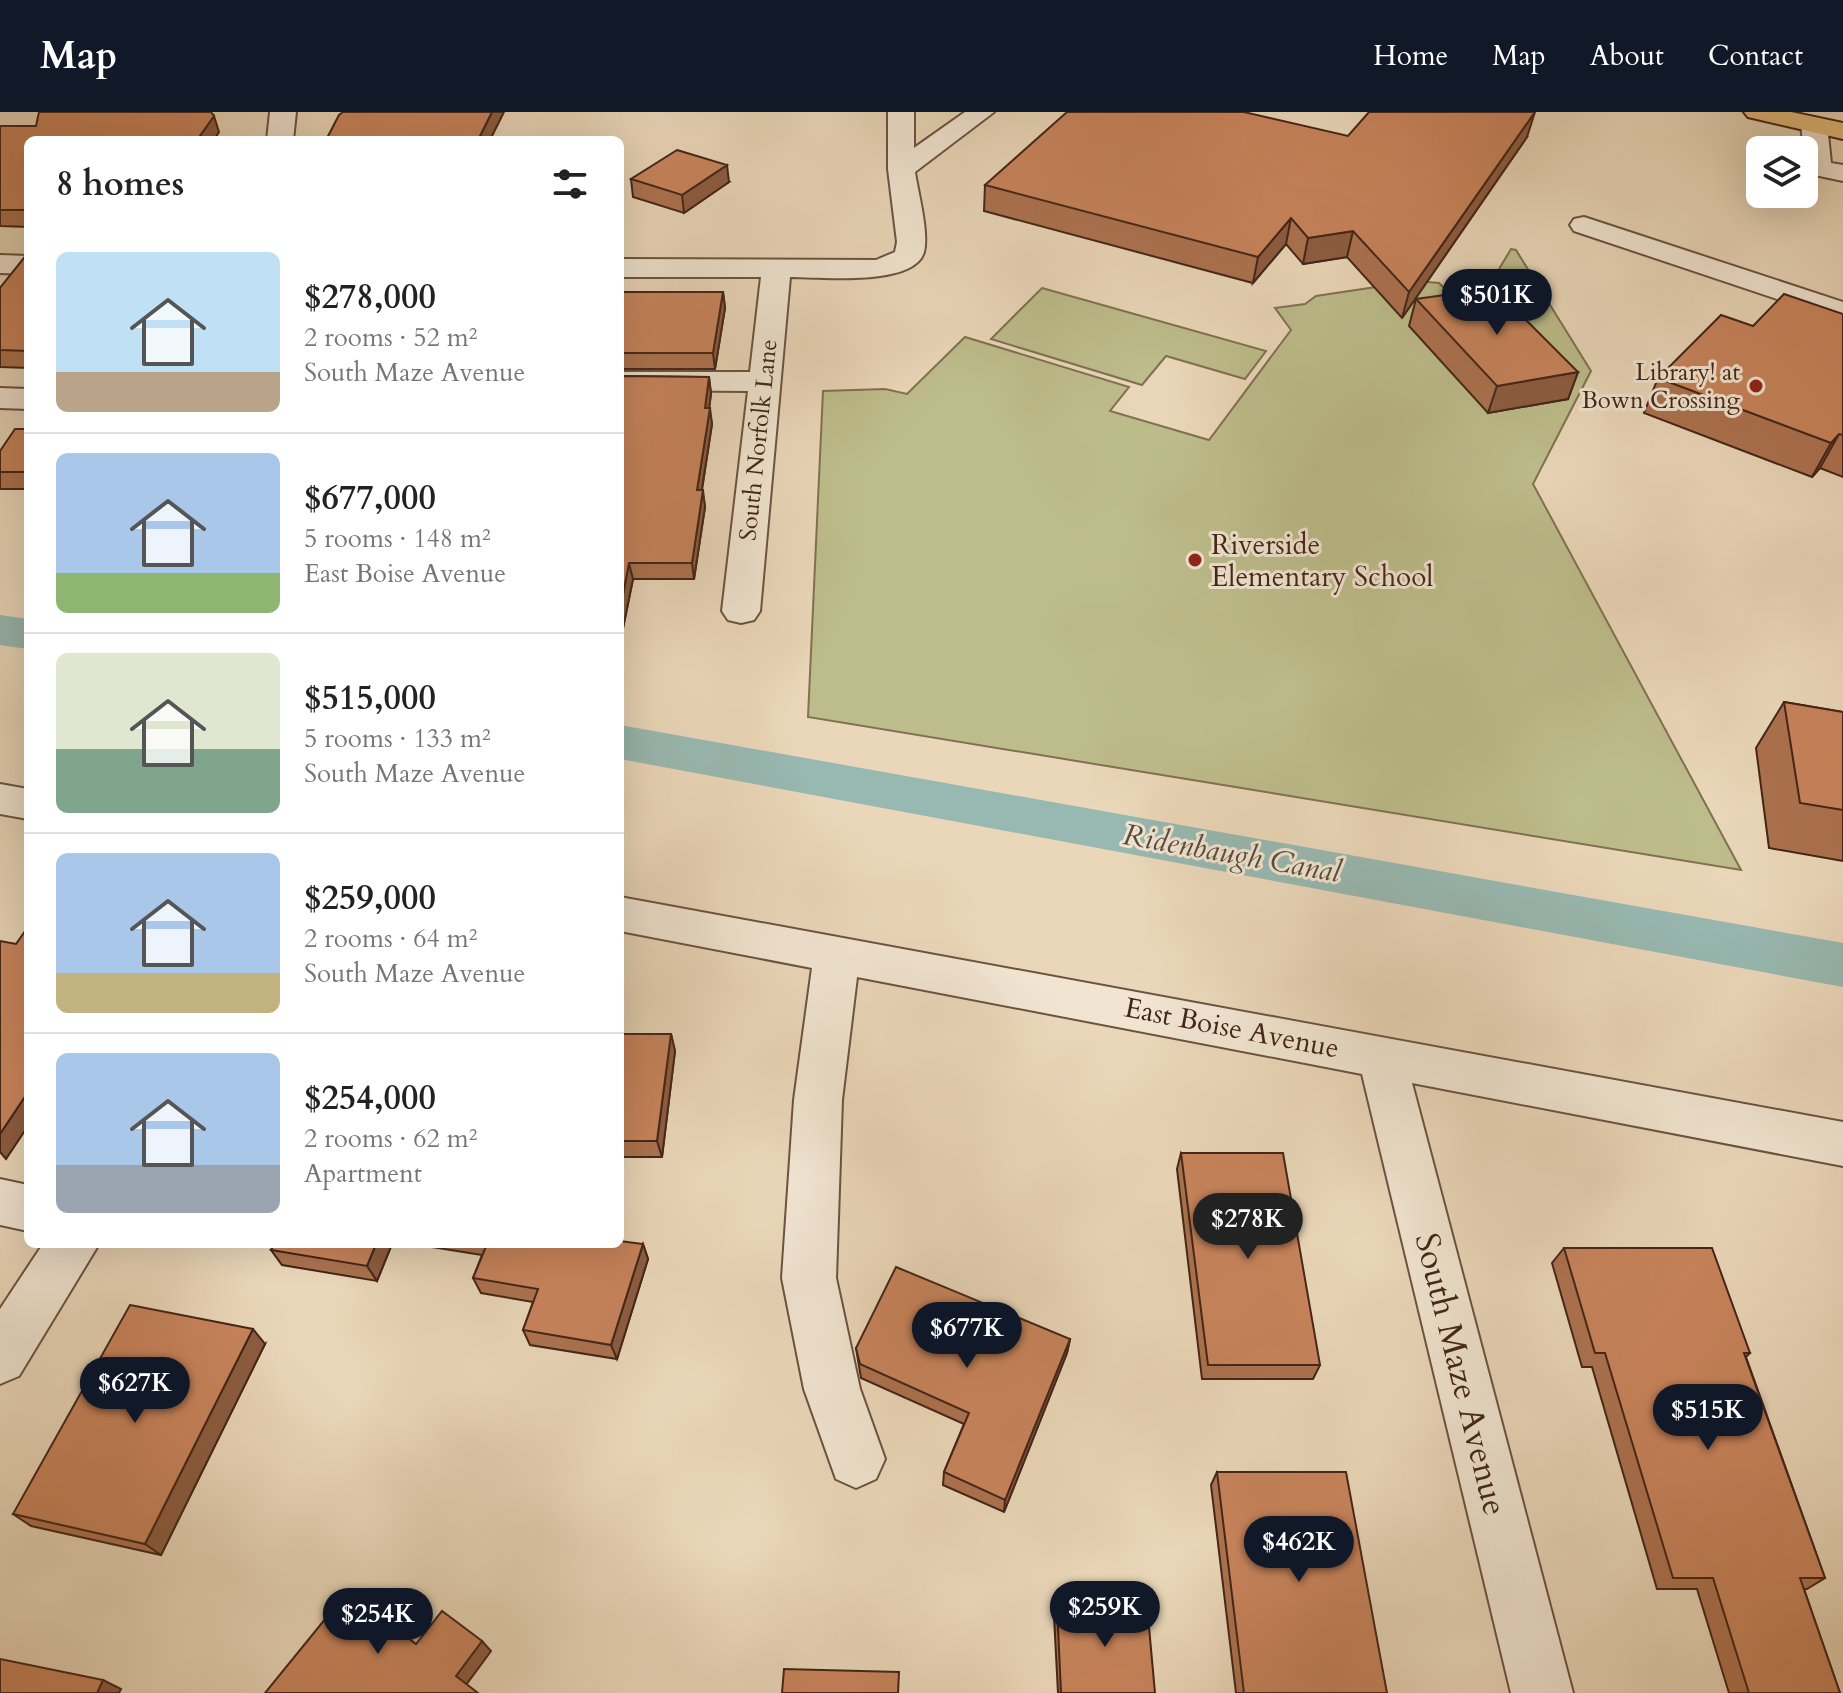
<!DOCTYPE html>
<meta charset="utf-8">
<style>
:root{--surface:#fff;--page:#f2f2f2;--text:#222;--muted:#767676;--line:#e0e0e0;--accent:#111827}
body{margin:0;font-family:Cardo,serif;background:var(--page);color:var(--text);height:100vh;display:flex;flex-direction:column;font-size:30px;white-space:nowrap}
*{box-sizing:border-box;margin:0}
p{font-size:26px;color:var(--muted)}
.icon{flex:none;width:44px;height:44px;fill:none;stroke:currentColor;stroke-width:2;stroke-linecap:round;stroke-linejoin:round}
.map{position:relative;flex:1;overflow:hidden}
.drawer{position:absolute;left:24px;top:24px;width:600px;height:1112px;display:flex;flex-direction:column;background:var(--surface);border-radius:12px;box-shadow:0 8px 32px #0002}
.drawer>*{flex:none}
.fabs{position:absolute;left:1746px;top:24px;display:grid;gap:16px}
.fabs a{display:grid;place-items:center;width:72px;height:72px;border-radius:12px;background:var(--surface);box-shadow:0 8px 32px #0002;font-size:40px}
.price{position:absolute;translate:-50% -68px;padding:0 18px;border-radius:28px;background:var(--accent);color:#fff;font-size:26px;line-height:52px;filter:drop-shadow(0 2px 4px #0008)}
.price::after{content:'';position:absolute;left:50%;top:48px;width:24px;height:18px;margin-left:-12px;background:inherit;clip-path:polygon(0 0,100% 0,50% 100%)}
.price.selected{background:#222;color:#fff}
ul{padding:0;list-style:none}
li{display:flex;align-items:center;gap:24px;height:200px;padding:0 32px}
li+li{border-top:2px solid var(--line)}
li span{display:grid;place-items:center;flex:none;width:224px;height:160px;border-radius:12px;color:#555}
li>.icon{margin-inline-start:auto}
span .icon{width:96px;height:96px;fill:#fffc;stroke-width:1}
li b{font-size:34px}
h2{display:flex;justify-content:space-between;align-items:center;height:96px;padding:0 32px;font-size:34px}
header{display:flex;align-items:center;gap:48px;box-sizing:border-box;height:112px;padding:0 40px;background:var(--accent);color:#fff}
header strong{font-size:38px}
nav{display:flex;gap:44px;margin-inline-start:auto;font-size:28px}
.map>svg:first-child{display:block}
.green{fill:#bdbd8b;stroke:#807152;stroke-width:2}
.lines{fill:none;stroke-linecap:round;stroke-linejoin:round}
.canal{fill:#98b9b2;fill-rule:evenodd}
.minor-casing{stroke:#6d5240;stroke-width:4}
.major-casing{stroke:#432518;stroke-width:4}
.minor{fill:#f1e5d2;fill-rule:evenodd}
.major{fill:#e5bc7c;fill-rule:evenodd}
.wall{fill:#ac724f;stroke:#432518;stroke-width:2}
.shaded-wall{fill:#8c5c40;stroke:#432518;stroke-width:2}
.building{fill:#c8845c;stroke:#432518;stroke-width:2}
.poi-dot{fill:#8f2418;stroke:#f1e5d2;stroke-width:3}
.labels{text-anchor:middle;stroke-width:6;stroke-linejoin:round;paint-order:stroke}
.far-poi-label{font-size:24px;fill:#432518;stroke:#f1e5d2;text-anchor:end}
.far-street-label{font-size:24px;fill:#432518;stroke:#f1e5d2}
.poi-label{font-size:28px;fill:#432518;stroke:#f1e5d2;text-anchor:start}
.street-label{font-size:28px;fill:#432518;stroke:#f1e5d2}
.water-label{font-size:30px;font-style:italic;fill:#584a3e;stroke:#f1e5d2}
.near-street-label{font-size:34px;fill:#432518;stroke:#f1e5d2}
</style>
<header>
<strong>Map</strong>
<nav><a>Home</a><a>Map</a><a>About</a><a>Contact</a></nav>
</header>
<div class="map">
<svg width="1843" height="1581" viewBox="0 0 1843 1581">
<rect width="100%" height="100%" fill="#ead7b9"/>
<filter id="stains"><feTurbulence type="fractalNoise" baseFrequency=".0025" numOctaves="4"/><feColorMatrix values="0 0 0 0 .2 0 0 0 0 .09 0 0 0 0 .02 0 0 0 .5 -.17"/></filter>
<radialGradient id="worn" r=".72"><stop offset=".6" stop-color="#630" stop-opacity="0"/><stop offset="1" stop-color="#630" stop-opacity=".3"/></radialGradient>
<path class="green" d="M1511 137 1516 138 1591 259 1533 372 1741 758 808 605 823 279 885 277 907 282 965 225 1129 275 1110 299 1209 328 1291 218 1275 196 1305 192 1316 184 1416 169 1439 171 1467 199 1523 190 1496 162Z
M1042 176 1266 239 1245 267 1166 244 1142 273 991 227Z"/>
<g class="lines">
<path class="canal" d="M0 503 28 507V537L0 533Z
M620 613 1843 831V875L620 647Z"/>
<g class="minor-casing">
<path id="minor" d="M270 0H296L293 28H267Z
M888 0H914V36L965 0H994L915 60C918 81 929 120 924 140 914 175 819 165 790 165L760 499 754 508 741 511 728 508 722 499 748 279 620 278V260H750L761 165H620V147L876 148 895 140 897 130 888 57Z
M1814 5 1823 8 1827 13 1831 51 1843 53V69L1810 62 1806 56 1801 13 1805 8Z
M1584 105 1843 190V209L1574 119 1570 113 1574 107Z
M0 143 28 144V162L0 161Z
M0 276 28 277V297L0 296Z
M0 672 28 677V707L0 702Z
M620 785 1843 1010V1054L1412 971 1573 1581H1511L1362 962 857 865 842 988 836 1166 860 1277 885 1347 876 1367 856 1376 836 1367 804 1277 782 1166 794 988 812 856 620 819Z
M0 1067 28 1073V1119L0 1113Z
M43 1132H99L19 1264 0 1272V1197Z"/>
</g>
<g class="major-casing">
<path id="major" d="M1744 0H1791L1843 11V27L1748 5Z"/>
</g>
<use href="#minor" class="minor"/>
<use href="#major" class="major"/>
</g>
<path class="wall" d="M0 14 219 20 28 28V115L0 114Z
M1348 24 1527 25 1402 206 1347 145 1303 152 1286 132 1253 171 984 99 985 73Z
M631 67 729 70 684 101 633 85Z
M28 141V256L0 255V176Z
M620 180H723L725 196 715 257H620Z
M1416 187 1578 260 1568 287 1488 301 1409 214Z
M1843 202V365L1820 356 1812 365 1644 301 1658 266 1753 214Z
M620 264 709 265 711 282 709 296 712 312 702 378 705 395 694 467H633L621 526H620Z
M28 317V377H0V339Z
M1784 590 1843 600V749L1769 736 1756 636Z
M620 922H671L675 939 662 1045H620Z
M1181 1041 1320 1253 1313 1267H1202L1177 1057Z
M392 1132 377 1169 282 1153 271 1138Z
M413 1132H643L648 1147 617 1247 530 1233 523 1218 533 1190 481 1181 473 1166 482 1143Z
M1564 1136 1750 1241 1746 1245 1825 1466 1807 1477H1804L1840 1581H1729L1697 1477H1657L1592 1255H1582L1552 1151Z
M1070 1227 1067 1241 1004 1400 943 1373 944 1360 964 1312 861 1266 856 1236Z
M265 1232 161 1443 31 1414 13 1402Z
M1217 1360 1387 1581H1236L1211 1373Z
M1057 1493 1155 1581H1058L1054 1504Z"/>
<path class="shaded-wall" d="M492 0H504L490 28H478Z
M1535 0 1527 25 1402 206 1409 180Z
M214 4 219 20 214 28H197Z
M727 53 729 70 684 101 682 83Z
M1291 106 1286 132 1253 171 1258 145Z
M1353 119 1347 145 1303 152 1308 126Z
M723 180 725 196 715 257 713 241Z
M1578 260 1568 287 1488 301 1497 274Z
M709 265 711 282 707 312 705 296Z
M710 296 712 312 699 395 697 378Z
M1839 322 1820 356 1812 365 1831 331Z
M703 378 705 395 694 467 692 451Z
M629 451 633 467 621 526 620 519V498Z
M671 922 675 939 662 1045 657 1029Z
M28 980V1014L6 1047 0 1040V1022Z
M376 1132H392L377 1169 367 1154Z
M643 1132 648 1147 617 1247 611 1233Z
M253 1217 265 1232 161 1443 145 1432Z
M1070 1227 1067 1241 1004 1400 1005 1388Z
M482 1529 491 1539 466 1573 456 1564Z
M103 1568 121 1577 119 1581H97Z"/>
<path class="building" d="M39 0H211L214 4 197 28H28V98H0V14H36Z
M343 0H492L478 28H326L339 3Z
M1067 0H1244L1348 24 1369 0H1535L1409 180 1353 119 1308 126 1291 106 1258 145 985 73Z
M677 38 727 53 682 83 631 67Z
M28 141V239L0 238V176Z
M1494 176 1578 260 1497 274 1416 187Z
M620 180H723L713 241H620Z
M1784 182 1843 202V323L1839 322 1831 331 1658 266 1721 203 1753 214Z
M620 264 709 265 705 296H710L697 378H703L692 451H629L620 498Z
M15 317H28V360H0V339Z
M1784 590 1843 600V698L1800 691Z
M28 815V980L0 1022V829L16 832Z
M620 922H671L657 1029H620Z
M1181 1041H1283L1320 1253H1208Z
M620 1129 643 1132 611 1233 523 1218 538 1177 473 1166 487 1132H620Z
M274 1132H376L367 1154 271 1138Z
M1564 1136H1712L1750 1241H1744L1825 1466H1800L1840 1581H1749L1713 1466H1673L1605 1241H1595Z
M896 1155 1070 1227 1005 1388 944 1360 969 1301 860 1252 856 1236Z
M130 1193 253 1217 145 1432 13 1402Z
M1217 1360H1346L1387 1581H1244Z
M348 1479 416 1532 442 1499 482 1529 456 1564 478 1581H265Z
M1057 1493H1147L1155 1581H1061Z
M0 1547 103 1568 97 1581H0Z
M784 1557 899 1560 898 1581H782Z"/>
<g class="poi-dot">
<circle cx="1756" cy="274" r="8"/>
<circle cx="1195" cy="448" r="8"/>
</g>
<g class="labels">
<g class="far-poi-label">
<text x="1740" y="268">Library! at<tspan x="1740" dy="28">Bown Crossing</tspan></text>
</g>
<g class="far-street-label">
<text transform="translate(758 328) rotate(-84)" y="8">South Norfolk Lane</text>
</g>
<g class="poi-label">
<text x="1211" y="442">Riverside<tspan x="1211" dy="32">Elementary School</tspan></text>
</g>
<g class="street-label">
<text transform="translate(1232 915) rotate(11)" y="10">East Boise Avenue</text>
</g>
<g class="water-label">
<text transform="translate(1232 741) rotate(10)" y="10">Ridenbaugh Canal</text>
</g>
<g class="near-street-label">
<text transform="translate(1462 1262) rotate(76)" y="12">South Maze Avenue</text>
</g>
</g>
<rect width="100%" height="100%" filter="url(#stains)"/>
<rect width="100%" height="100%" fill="url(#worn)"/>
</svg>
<div class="fabs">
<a><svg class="icon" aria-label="layers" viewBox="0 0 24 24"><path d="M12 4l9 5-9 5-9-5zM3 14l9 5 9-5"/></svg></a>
</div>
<b class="price" style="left:1497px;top:225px">$501K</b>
<b class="price selected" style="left:1248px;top:1149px">$278K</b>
<b class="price" style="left:967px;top:1258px">$677K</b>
<b class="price" style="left:135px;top:1313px">$627K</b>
<b class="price" style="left:1708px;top:1340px">$515K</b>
<b class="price" style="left:1299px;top:1472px">$462K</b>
<b class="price" style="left:1105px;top:1537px">$259K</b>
<b class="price" style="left:378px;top:1544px">$254K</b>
<section class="drawer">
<h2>8 homes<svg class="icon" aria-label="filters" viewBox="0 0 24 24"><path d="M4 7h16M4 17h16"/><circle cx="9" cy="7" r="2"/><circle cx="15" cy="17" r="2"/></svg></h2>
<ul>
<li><span style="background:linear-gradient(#bfe0f5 75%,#b9a48a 0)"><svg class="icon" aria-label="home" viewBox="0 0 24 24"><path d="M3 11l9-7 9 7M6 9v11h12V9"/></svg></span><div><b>$278,000</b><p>2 rooms · 52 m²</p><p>South Maze Avenue</p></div></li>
<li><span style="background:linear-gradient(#a9c7e8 75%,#8fb573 0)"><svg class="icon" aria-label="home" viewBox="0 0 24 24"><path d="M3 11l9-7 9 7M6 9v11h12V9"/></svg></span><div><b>$677,000</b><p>5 rooms · 148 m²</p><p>East Boise Avenue</p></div></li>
<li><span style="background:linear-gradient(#dfe7d0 60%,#7fa58c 0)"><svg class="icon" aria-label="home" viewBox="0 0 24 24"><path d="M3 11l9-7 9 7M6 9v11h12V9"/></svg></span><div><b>$515,000</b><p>5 rooms · 133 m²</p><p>South Maze Avenue</p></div></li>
<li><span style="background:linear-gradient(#a9c7e8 75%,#c2b280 0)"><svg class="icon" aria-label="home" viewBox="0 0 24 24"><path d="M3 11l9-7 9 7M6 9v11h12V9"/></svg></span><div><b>$259,000</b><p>2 rooms · 64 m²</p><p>South Maze Avenue</p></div></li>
<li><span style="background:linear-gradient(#a9c7e8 70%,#9aa5b1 0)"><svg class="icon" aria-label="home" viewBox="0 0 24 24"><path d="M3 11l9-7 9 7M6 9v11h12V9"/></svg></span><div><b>$254,000</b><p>2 rooms · 62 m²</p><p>Apartment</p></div></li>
</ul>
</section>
</div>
